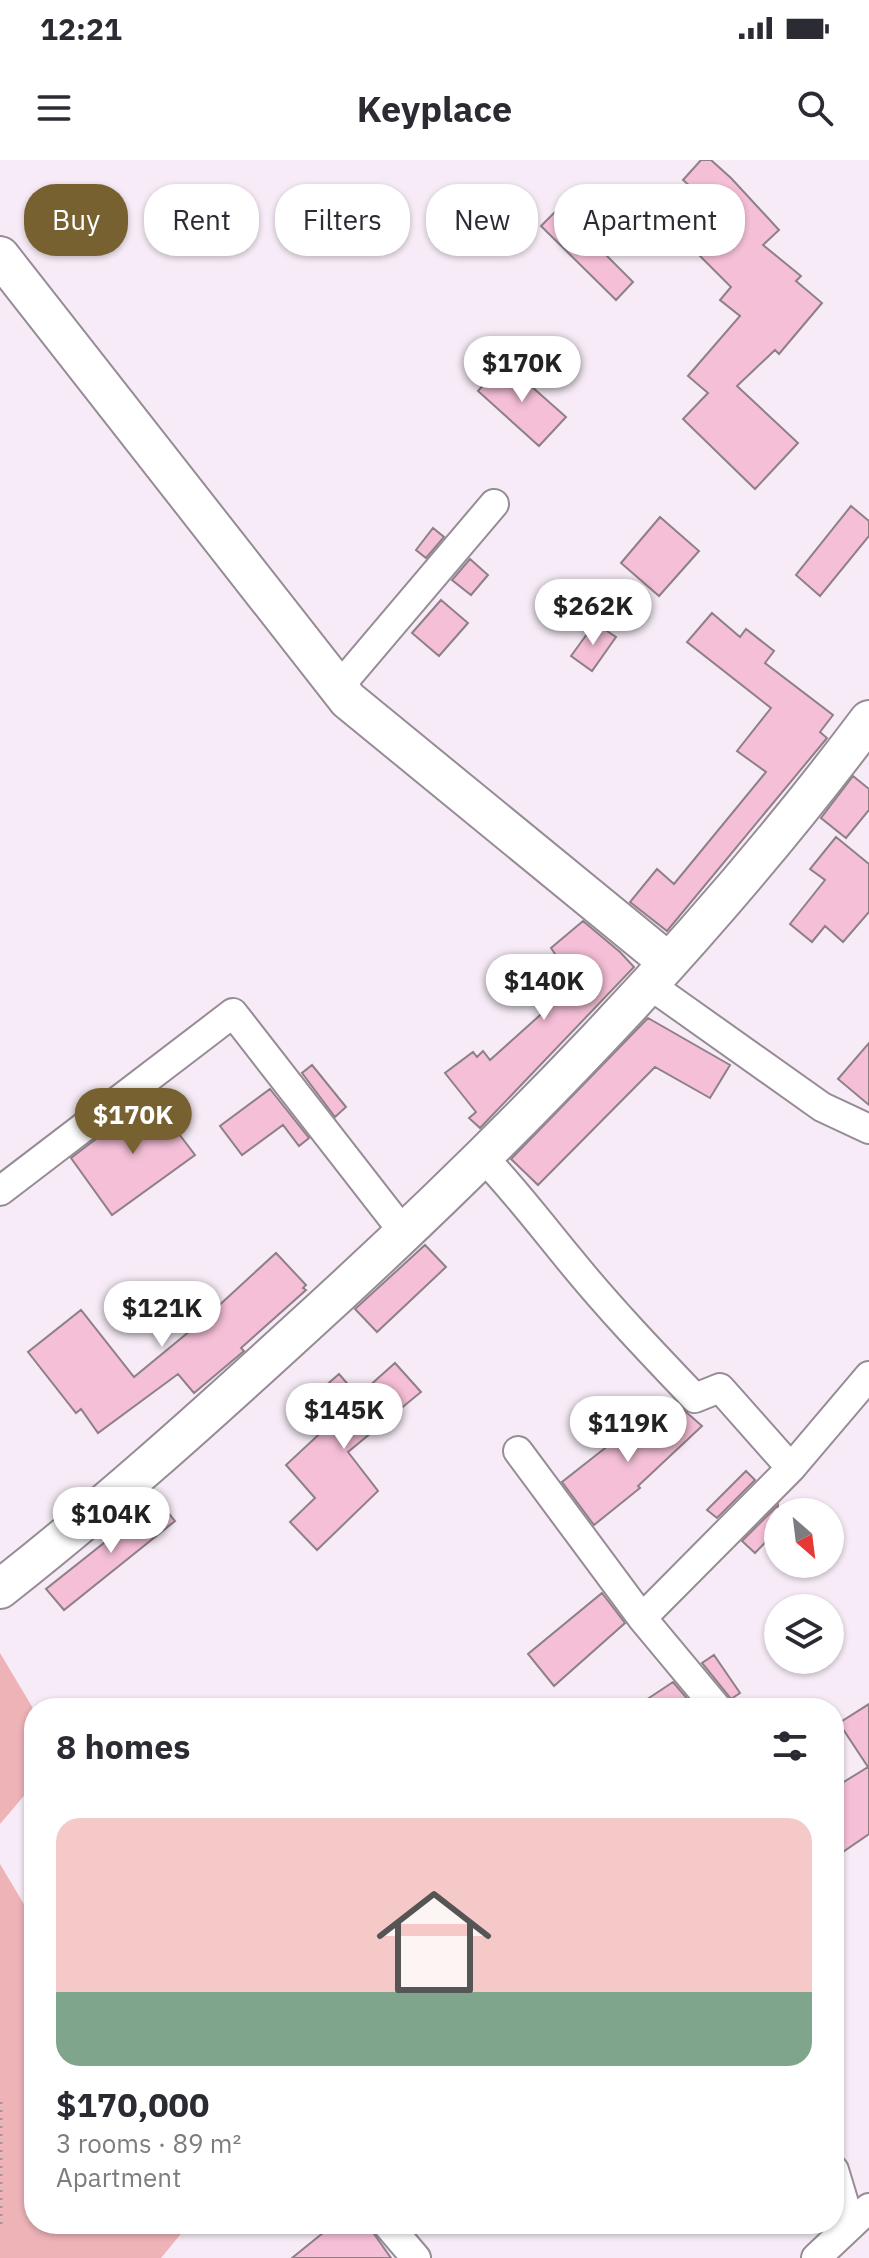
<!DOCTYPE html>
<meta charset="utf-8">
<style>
:root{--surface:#fff;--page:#f2f2f3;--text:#2b2b33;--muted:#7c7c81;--accent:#786131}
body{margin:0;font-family:"IBM Plex Sans",sans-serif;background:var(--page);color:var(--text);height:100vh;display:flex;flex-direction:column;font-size:30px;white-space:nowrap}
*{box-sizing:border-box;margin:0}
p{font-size:26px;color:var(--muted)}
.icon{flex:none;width:44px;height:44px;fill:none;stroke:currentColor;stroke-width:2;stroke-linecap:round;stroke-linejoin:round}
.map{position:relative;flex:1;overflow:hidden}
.drawer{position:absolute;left:24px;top:1538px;width:820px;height:536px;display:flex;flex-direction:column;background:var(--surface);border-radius:32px;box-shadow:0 2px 6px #0004}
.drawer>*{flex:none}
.guide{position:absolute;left:24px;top:24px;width:822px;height:72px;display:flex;gap:16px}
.needle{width:52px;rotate:152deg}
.buttons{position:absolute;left:764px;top:1338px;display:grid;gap:16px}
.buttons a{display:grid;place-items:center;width:80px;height:80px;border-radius:50%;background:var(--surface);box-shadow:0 2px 6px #0004;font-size:40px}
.price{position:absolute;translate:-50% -68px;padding:0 18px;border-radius:28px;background:#fff;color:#222;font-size:26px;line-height:52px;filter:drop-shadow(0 2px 4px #0008)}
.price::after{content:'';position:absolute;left:50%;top:48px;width:24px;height:18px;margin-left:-12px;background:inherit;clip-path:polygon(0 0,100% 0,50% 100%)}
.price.active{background:var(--accent);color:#fff}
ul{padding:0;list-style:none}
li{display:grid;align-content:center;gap:16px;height:424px;padding:0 32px}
li span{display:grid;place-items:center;height:248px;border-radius:24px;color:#555}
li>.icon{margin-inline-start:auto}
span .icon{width:144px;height:144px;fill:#fffc;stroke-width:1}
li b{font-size:34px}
h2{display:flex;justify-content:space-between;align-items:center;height:96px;padding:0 32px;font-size:34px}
.tag{padding:0 28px;border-radius:32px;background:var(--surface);box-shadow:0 2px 6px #0004;font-size:28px;line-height:72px}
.tag.active{background:var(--accent);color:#fff}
.status{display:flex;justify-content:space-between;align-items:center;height:56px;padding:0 40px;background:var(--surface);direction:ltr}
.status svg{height:22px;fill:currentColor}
header{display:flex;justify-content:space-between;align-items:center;height:104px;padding:0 32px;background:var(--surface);font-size:36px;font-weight:800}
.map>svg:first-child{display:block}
.green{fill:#edb3b7}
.building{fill:#f5bfd7;stroke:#8e8086;stroke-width:2}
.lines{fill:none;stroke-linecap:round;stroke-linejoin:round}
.street-casing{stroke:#968c96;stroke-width:32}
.secondary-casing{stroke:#968c96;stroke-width:42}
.path{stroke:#a098a0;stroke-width:5;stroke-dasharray:2 6;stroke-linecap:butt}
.street{stroke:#fff;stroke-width:28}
.secondary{stroke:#fff;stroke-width:38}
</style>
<div class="status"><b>12:21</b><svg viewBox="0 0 49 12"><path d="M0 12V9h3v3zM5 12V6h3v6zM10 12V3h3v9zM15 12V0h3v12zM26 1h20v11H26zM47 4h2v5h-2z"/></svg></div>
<header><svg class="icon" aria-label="menu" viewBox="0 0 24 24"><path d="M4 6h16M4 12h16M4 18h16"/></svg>Keyplace<svg class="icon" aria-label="search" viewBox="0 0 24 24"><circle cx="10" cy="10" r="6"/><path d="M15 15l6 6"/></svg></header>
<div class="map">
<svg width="869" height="2098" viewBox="0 0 869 2098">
<rect width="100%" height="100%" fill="#f6ebf6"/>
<path class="green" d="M0 1493 34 1550V1624L0 1664Z
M0 1704 34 1761V2064H189L161 2098H0Z"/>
<path class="building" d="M701 0H711L731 18 779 70 763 85 801 116 796 121 822 143 779 194 775 190 737 226 798 283 755 329 683 259 708 233 688 216 740 156 720 140 731 127 695 91 727 59 683 20Z
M559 48 633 122 616 140 541 66Z
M504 202 566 257 539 286 478 231Z
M851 346 869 361V376L820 436 796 415Z
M660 357 699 391 659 436 621 403Z
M433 368 444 377 426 398 416 390Z
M470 399 488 415 471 435 452 420Z
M441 440 468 463 439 496 412 473Z
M712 453 740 477 746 469 774 491 765 503 833 555 820 572 827 578 667 771 630 742 657 709 674 724 766 612 737 591 771 548 687 482Z
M595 463 616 477 592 511 571 496Z
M853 616 869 629V650L846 678 821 658Z
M836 677 869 704V752L843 782 825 766 812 782 790 764 825 720 810 709Z
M583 761 620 792 634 807 480 968 469 958 476 952 445 913 473 892 477 897 483 891 490 900 548 848 537 836 565 812 552 797 555 794 551 788Z
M648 858 730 905 710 938 655 907 538 1025 511 999Z
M869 883V945L838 919Z
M312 905 346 947 335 957 302 913Z
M270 929 309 978 299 986 283 965 242 995 220 966Z
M151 937 195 995 112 1055 71 998Z
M425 1085 446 1107 377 1172 355 1149Z
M276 1093 306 1125 303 1128 306 1130 241 1188 244 1191 194 1233 178 1214 98 1273 81 1249 76 1253 28 1192 81 1150 134 1217 202 1161Z
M395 1203 421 1232 348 1292 378 1331 317 1390 290 1362 315 1338 286 1305 328 1266 306 1243 339 1214 358 1236Z
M677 1244 702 1266 638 1326 640 1328 594 1365 562 1322 628 1270 638 1281Z
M746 1311 755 1320 717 1358 707 1350Z
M158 1340 175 1361 64 1450 46 1429Z
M778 1345V1369L755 1393 742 1381Z
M602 1433 625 1463 554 1526 528 1494Z
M714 1495 740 1533 731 1539 702 1503Z
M673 1522 695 1548H634Z
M869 1544V1674L834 1698V1628L868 1607 839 1563Z
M334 2064H367L391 2098H292Z"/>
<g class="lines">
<g class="street-casing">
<path id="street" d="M338 528 494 344
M650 825 822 947 869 969
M482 996C514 1029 541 1065 570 1100 609 1148 652 1193 695 1238L720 1228 791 1308
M0 1031 233 853 405 1074
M518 1291 642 1458
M717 1548 642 1458 791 1308 869 1216
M834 2010 850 2063
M387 2064 416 2098
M816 2098 869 2048"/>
</g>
<g class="secondary-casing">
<path id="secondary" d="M0 96 348 540 668 802
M0 1429C102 1349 199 1262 295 1174 502 986 701 784 869 560"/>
</g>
<path class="path" d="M0 1942V2065"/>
<use href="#street" class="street"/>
<use href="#secondary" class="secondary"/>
</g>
</svg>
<div class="buttons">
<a><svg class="needle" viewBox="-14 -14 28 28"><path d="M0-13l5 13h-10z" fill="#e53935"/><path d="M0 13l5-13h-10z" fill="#7c7c81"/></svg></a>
<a><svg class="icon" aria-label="layers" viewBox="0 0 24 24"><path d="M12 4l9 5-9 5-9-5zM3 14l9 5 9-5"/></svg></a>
</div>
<b class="price" style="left:522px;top:244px">$170K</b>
<b class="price" style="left:593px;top:487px">$262K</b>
<b class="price" style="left:544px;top:862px">$140K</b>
<b class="price active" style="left:133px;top:996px">$170K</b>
<b class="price" style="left:162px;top:1189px">$121K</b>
<b class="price" style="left:344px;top:1291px">$145K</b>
<b class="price" style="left:628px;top:1304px">$119K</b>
<b class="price" style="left:111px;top:1395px">$104K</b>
<div class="guide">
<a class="tag active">Buy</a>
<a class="tag">Rent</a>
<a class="tag">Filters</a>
<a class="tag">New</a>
<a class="tag">Apartment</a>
</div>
<section class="drawer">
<h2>8 homes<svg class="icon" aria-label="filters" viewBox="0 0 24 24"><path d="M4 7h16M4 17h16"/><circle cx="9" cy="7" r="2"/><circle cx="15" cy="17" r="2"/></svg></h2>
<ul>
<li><span style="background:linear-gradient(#f6c9c9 70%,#7fa58c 0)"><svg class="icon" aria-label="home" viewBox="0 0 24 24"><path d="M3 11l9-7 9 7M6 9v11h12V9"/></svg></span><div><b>$170,000</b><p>3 rooms · 89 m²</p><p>Apartment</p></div></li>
</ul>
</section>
</div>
